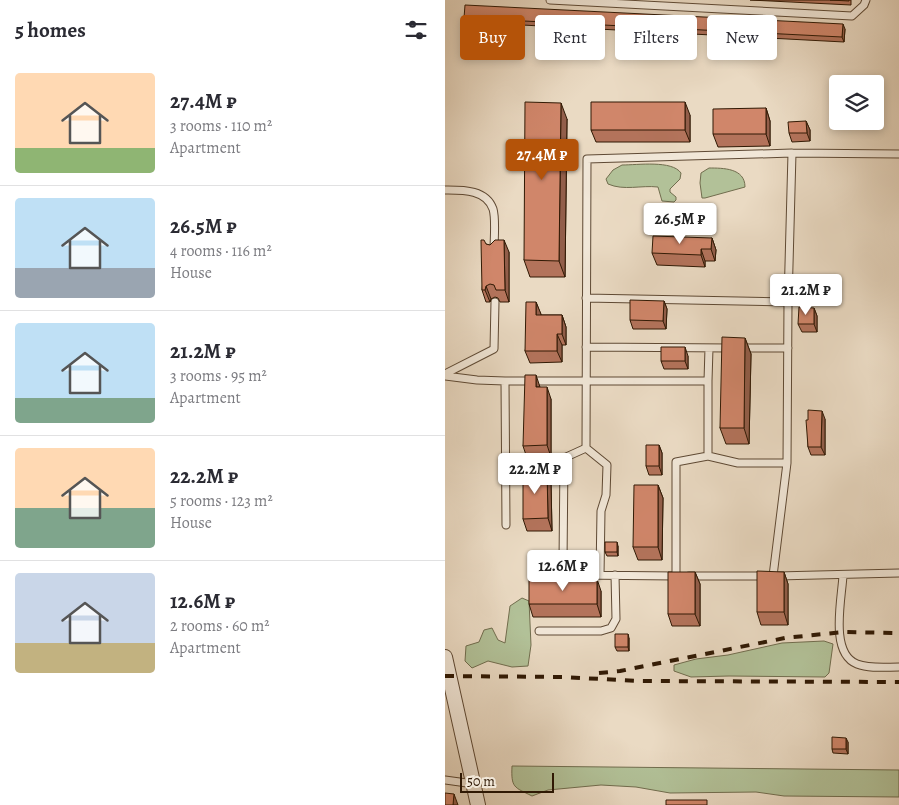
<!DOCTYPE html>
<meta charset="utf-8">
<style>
:root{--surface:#fff;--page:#f2f2f3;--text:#2b2b33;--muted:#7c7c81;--line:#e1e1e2;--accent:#b45309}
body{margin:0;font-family:Alegreya,serif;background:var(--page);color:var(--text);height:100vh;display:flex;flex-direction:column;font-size:19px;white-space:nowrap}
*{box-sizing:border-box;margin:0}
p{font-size:16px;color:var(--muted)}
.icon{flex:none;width:28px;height:28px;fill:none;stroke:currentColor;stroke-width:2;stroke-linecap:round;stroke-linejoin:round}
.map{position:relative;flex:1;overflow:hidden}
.drawer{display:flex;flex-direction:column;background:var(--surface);width:445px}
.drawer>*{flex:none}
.guide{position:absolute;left:15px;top:15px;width:364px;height:45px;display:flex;gap:10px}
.controls{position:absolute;left:384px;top:75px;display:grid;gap:10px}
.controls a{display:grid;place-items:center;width:55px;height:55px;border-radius:5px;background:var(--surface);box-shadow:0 2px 8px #0003;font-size:25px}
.scale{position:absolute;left:15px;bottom:12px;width:94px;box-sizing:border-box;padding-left:5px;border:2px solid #301904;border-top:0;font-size:14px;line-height:18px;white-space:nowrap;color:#301904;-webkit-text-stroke:4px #f1e7d8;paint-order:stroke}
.price{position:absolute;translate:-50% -42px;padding:0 11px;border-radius:5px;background:#fff;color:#222;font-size:16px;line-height:32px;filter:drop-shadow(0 1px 2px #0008)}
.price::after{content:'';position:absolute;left:50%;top:30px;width:15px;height:11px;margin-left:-8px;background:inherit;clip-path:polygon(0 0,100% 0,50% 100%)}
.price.on{background:var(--accent);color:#fff}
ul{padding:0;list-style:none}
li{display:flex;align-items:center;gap:15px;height:125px;padding:0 15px}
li+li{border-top:1px solid var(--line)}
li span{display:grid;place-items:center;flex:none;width:140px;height:100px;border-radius:5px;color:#555}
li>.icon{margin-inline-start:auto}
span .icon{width:60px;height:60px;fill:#fffc;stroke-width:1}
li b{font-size:21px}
h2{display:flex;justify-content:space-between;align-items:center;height:60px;padding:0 15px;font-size:21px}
.chip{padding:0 18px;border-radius:5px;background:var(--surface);box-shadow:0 2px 8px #0003;font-size:18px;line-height:45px}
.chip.on{background:var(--accent);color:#fff}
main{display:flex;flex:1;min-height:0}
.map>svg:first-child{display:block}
.green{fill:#b2c198;stroke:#716d4e}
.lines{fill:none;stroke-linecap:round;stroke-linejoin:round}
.service-casing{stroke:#5e4934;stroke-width:9}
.minor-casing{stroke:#5e4934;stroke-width:16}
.service{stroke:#f1e7d8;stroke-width:7}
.minor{stroke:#f1e7d8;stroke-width:14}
.rail{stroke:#301904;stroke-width:4;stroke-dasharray:9 9;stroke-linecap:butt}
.wall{fill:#b3735b;stroke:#301904}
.shaded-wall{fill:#925e4a;stroke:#301904}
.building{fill:#d0866a;stroke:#301904}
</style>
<main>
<section class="drawer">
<h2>5 homes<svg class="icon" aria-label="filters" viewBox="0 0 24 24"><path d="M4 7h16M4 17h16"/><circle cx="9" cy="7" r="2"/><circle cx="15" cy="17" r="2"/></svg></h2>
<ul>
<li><span style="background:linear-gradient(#ffd9b3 75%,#8fb573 0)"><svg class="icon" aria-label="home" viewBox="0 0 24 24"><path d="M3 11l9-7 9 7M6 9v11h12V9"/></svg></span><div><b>27.4M ₽</b><p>3 rooms · 110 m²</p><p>Apartment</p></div></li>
<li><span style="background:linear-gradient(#bfe0f5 70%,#9aa5b1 0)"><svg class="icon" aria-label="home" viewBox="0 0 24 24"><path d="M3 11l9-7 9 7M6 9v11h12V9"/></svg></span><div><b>26.5M ₽</b><p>4 rooms · 116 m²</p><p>House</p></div></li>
<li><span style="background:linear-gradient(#bfe0f5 75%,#7fa58c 0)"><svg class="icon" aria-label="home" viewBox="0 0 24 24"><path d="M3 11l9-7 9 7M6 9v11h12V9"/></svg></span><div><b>21.2M ₽</b><p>3 rooms · 95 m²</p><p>Apartment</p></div></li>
<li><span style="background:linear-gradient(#ffd9b3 60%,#7fa58c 0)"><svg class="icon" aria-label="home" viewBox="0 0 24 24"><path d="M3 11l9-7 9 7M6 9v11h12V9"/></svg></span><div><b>22.2M ₽</b><p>5 rooms · 123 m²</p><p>House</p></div></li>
<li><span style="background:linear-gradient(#c9d6e8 70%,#c2b280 0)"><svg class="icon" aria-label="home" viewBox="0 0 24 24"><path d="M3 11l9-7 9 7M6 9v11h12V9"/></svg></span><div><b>12.6M ₽</b><p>2 rooms · 60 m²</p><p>Apartment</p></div></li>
</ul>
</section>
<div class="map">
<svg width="454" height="805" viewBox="0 0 454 805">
<rect width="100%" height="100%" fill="#eadac3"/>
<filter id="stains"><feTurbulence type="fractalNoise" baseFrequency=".004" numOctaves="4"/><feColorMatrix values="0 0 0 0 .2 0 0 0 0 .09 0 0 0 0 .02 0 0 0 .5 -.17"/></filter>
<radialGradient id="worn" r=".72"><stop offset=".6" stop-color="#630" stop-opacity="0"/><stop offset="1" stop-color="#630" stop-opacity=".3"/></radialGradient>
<path class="green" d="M177 165C193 165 227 160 236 173L235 179 225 189V192L231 197V200L229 202 217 201 213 187C196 185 179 191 163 184L161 179 168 170Z
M264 168C278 168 300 168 300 187L260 198H257L255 183 256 173Z
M77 598 84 601 86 645 83 666 67 667 43 661 27 668 20 661 21 646 34 642 39 630 47 628 53 640 60 643 65 606Z
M379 641 388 644 384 673 380 677 284 676 246 677 229 671V665L251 659 283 655 337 643Z
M67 766 454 770V797L339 796 311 792 225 793 191 787 156 785 103 790 87 796C69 787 66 788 67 766Z"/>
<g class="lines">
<g class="service-casing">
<path id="service" d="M105 0 407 16 419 5 421 0
M0 190C17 190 41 189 48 209 51 219 49 239 49 250
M141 298 343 302
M141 347 285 348
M296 348H343
M0 374 49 349 50 302
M0 376 32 380 60 381H263V456L293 463H342L343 302 347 153
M60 381 61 525
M263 381 264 348
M141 448 162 465 161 495 156 511 155 575
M398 575C397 598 384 653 412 664 425 669 441 667 454 667
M231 576 131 575 118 563 119 458 141 448 142 159 347 153 454 154
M231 576V462L263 456
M244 576H321
M328 576 342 463
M332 576 454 573
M94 631H156L166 628 171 619 170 575
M0 780 29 784"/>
</g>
<g class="minor-casing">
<path id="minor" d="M0 657 33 805"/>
</g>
<use href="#service" class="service"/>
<use href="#minor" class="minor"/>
<path class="rail" d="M154 673 175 671 340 638 398 632 454 633
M0 676 117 677 195 681 454 682"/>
</g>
<path class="wall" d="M305 0H406V5Z
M19 18 400 29 399 42 20 22Z
M321 108 325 121V146L273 147 268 134Z
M245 115V142H151L146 130Z
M122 119 120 277H85L79 260Z
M361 121 365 130V141L347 142 344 133Z
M267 238 271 250 270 261H260V267L212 265 207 253Z
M41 244 64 252V302H55L53 298 50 297 46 299 45 302H41L37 290Z
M219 301 222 309 221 329H188L185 320Z
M91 302 96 315H117L121 327V345H117V362L85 363 80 351Z
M369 308 372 316V332H357L353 324Z
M300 338 306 354 304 444H281L275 428Z
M243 356V369H219L216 361Z
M95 387 106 399V457L82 458 78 446Z
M380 419V455H366L363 447V420Z
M214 445 217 453V475H204L201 466Z
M102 470 106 483 107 531H82L78 519Z
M213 485 218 498 217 560H193L188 547Z
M173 546V556H162L160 552Z
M250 572 255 584V626H227L223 614Z
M339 572 343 584V625H316L312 612Z
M156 591V617H88L84 604Z
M184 638V651H172L170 647Z
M403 742V754L388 753 387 749Z"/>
<path class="shaded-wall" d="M398 24 400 29 399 42 397 37Z
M240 102 245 115V142L240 130Z
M116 103 122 119 120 277 114 261Z
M321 108 325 121V146L321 134Z
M361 121 365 130V141L362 133Z
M267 238 271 250 270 261 266 249Z
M59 240 64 252V302L60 290Z
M256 249 260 261V267L256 255Z
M41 286 46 299 45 302 40 290Z
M219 301 222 309 221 329 218 321Z
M91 302 96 314V327L91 315Z
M369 308 372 316V332L369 324Z
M117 315 121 327V345L117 334Z
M112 334 117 345V362L112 351Z
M300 338 306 354 304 444 299 428Z
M240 347 243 356V369L240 361Z
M91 375 95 387H91Z
M102 387 106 399V457L102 445Z
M377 411 380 419V455L376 447Z
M214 445 217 453V475L214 466Z
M102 470 106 483 107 531 103 518Z
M213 485 218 498 217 560 213 547Z
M172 542 173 546V556L172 552Z
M250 572 255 584V626L250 614Z
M339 572 343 584V625L339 612Z
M152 579 156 591V617L152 604Z
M183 634 184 638V651L183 647Z
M401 738 403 742V754L401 749Z
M9 794 13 805H8Z"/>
<path class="building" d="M385 0H404V1Z
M20 5 398 24 397 37 19 18Z
M80 102 116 103 114 261 79 260Z
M146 102H240V130H146Z
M321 108V134H268V109Z
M361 121 362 133H344L343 122Z
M208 236 267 238 266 249H256V255L207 253Z
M36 240H39L41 244 45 245 50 240H59L60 290H51L49 285 45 284 41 286 40 290H37Z
M185 300 219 301 218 321 185 320Z
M81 302H91V315H117V334H112V351H80Z
M354 307 369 308V324H353Z
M277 337 300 338 299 428H275Z
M216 347H240V361H216Z
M80 375H91V387H102V445L78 446Z
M363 410 377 411 376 447H363L361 420H363Z
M201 445H214V466H201Z
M102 470 103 518 78 519V471Z
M189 485H213V547H188Z
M160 542H172V552H160Z
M312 571 339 572V612H312Z
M223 572H250V614H223Z
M84 579H152V604H84Z
M170 634H183V647H170Z
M387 737 401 738V749H387Z
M0 793 9 794 8 805H0Z
M221 800H262V805H221Z"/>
<rect width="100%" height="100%" filter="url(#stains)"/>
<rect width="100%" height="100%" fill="url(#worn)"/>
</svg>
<div class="controls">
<a><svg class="icon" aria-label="layers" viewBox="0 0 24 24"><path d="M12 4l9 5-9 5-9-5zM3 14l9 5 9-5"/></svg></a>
</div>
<div class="scale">50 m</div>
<b class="price on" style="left:97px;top:181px">27.4M ₽</b>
<b class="price" style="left:235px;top:245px">26.5M ₽</b>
<b class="price" style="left:361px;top:316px">21.2M ₽</b>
<b class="price" style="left:90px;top:495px">22.2M ₽</b>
<b class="price" style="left:118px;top:592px">12.6M ₽</b>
<div class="guide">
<a class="chip on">Buy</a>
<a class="chip">Rent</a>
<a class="chip">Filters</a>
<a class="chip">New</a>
</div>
</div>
</main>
